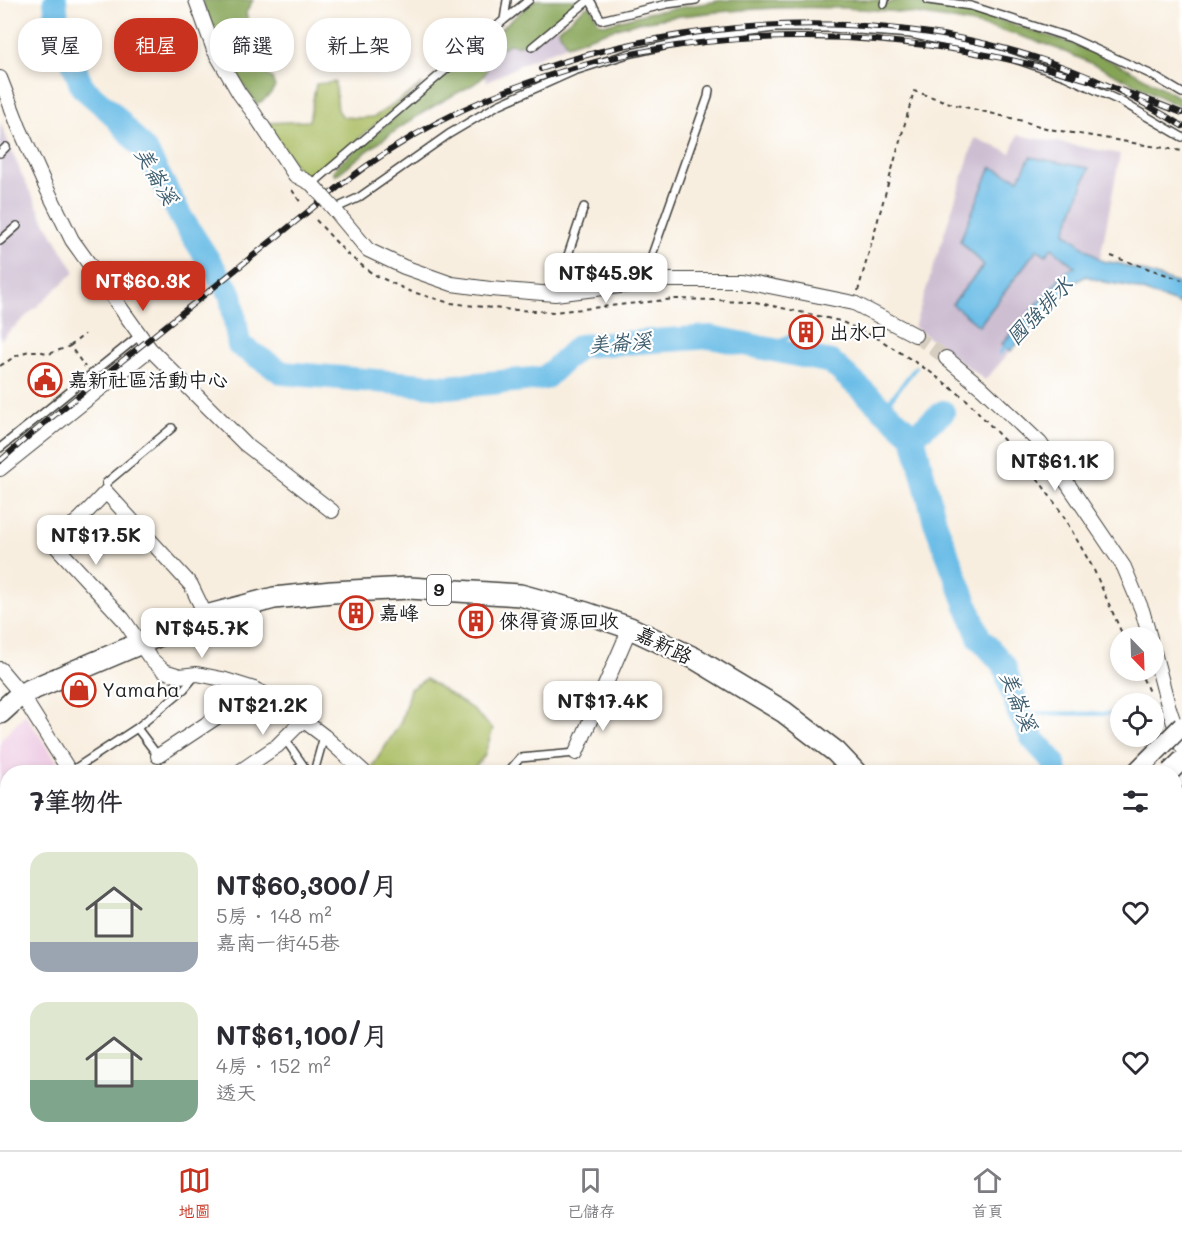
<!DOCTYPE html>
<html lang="zh-TW">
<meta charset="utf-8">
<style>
:root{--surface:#fff;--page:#f7f7f7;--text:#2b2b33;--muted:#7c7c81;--line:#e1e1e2;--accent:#c8321e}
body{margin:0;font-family:Mali,"LXGW WenKai TC",sans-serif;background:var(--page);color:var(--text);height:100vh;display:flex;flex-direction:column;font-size:22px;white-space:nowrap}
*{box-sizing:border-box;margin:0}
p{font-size:20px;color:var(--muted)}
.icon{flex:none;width:33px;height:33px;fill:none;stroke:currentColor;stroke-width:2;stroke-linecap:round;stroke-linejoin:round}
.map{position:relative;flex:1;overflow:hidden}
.panel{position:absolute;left:0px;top:765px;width:1182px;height:386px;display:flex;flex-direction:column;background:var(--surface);border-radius:24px 24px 0 0;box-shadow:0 3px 9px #0003}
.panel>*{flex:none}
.guide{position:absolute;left:18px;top:18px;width:600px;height:54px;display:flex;gap:12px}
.needle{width:39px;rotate:157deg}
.tools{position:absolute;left:1110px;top:627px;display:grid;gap:12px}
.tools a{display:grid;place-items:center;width:54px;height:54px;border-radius:50%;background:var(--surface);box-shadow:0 3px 9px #0003;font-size:30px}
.price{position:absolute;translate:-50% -51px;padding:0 14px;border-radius:12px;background:#fff;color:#222;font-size:20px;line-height:39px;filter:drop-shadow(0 2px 3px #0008)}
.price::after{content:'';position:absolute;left:50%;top:36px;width:18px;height:14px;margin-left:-9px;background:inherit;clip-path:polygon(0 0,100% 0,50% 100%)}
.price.on{background:var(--accent);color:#fff}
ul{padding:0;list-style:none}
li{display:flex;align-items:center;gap:18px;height:150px;padding:0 30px}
li span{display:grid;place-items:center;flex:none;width:168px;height:120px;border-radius:18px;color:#555}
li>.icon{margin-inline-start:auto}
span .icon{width:72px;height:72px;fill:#fffc;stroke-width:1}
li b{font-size:26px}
h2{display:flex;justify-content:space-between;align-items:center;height:72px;padding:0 30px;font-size:26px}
.tag{padding:0 21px;border-radius:24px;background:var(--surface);box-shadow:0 3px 9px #0003;font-size:21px;line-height:54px}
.tag.on{background:var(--accent);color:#fff}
.menu{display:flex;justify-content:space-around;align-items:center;height:84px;border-top:2px solid var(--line);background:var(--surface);font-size:16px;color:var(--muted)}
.menu a{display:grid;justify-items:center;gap:3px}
.menu .on{color:var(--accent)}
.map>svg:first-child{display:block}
.built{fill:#efd0e6}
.industrial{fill:#cdbed2}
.green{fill:#a9bc60;stroke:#626c3e;stroke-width:1.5}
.forest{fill:#86a456;stroke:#516039;stroke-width:1.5}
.water{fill:#6cbde7;stroke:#446c82;stroke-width:1.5}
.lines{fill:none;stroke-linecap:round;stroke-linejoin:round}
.stream{stroke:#6cbde7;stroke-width:4}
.river{stroke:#6cbde7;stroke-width:24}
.street-tunnel{stroke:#d7cec2;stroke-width:14;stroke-dasharray:14 7;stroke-linecap:butt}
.lane-casing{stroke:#3d3c39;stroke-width:10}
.street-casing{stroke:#3d3c39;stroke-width:16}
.primary-casing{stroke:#3d3c39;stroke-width:24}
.path{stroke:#3d3c39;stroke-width:2;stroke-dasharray:4.5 4.5;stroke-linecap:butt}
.lane{stroke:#fff;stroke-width:7}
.street{stroke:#fff;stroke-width:14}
.primary{stroke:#fff;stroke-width:21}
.rail-casing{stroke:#1c1c1c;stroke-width:6}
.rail{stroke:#fff;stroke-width:4;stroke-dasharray:11;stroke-linecap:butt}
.street-bridge-casing{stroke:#3d3c39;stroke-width:16;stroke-linecap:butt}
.secondary-bridge-casing{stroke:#3d3c39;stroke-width:21;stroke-linecap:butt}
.street-bridge{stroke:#fff;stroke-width:14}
.secondary-bridge{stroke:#fff;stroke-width:18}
.labels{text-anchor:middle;stroke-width:4.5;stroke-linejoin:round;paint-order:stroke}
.shield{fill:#fff;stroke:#606060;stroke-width:1.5}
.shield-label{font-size:18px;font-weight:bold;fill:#1c1c1c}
.poi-label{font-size:20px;fill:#1c1c1c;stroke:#fff;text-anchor:start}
.street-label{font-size:20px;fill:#1c1c1c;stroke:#fff}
.water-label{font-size:21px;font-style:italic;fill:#3c5c6d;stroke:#fff}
</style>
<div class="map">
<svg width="1182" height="1150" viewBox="0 0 1182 1150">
<rect width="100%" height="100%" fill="#fff"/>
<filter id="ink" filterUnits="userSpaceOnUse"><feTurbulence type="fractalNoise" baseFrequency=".0167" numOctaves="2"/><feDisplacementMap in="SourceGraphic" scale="12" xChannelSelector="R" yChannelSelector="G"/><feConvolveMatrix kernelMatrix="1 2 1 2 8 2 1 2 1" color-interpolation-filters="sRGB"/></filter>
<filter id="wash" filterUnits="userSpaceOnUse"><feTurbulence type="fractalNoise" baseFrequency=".008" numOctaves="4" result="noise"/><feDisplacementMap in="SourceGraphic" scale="24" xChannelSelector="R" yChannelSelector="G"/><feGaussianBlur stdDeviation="1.35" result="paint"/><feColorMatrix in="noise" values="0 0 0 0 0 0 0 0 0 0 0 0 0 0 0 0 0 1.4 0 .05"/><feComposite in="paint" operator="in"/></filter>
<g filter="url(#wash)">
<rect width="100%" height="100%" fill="#f8eedf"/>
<path class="built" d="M25 714 64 772H8V1143H186L185 1150H0V741Z"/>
<path class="industrial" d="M552 22 567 45 528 61 487 82 485 76 487 70 483 64 490 60 497 51 509 44 516 46 526 45Z
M0 122 21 173 44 220 75 272 0 340Z
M1018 135 1120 154 1100 259 1086 275 1069 286 985 380 914 327 975 138 1011 153Z"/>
<path class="green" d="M335 82 338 110 343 117 360 118 374 117 423 84 319 172 309 176 300 173 266 123 309 121 316 84Z
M426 679 471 708 493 729 484 756 470 772H377L372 767 401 722 410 689Z
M0 955 7 957V1055L0 1053Z
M0 1082 7 1085V1123L0 1120Z
M203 1143H290L295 1150H202Z
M741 1143H864V1150H732Z"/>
<path class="forest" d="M202 0H253L246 13 257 62 261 70 272 78 275 87C270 96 265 101 256 104 234 72 213 38 202 0Z
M535 0H583L554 25 552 23C538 35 529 50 509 44L497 51 490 60 484 64 487 70C482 83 462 90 450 97 409 119 372 147 335 176L333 171 340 163Z
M724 0H878L880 4H888C892 0 899 0 905 0L977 13 1068 42 1127 68 1182 99V108C1136 85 1091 61 1042 43 915 0 772 0 640 22 616 27 591 37 567 45L558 30 584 8 590 5 599 23 607 24 646 13Z"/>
<path class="water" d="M1030 157 1089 168 1065 232 1102 261 1121 264 1182 285V305L1128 286 1104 282 1086 276 1069 286 1011 351 1002 344 1067 270 1075 267 1052 248 1046 255 1037 249 979 326 952 304 984 265 960 241 991 167 1019 179Z"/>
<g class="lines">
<path class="stream" d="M765 349 795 333
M1000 353 1007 345
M883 409 916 367
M1019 713 1120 714"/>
<path class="river" d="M55 0 57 19 82 87 112 113 147 153 182 219 231 295 239 345 283 373 446 387 545 378 579 346 711 337 831 362 913 436 935 522 979 637 1004 665 1019 713 1033 739 1053 761 1056 772
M913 436 943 412
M1174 970 1177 979 1174 990
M1174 1052 1182 1062"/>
</g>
</g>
<g filter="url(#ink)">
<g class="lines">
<path class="street-tunnel" d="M915 335 946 358"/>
<g class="lane-casing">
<path id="lane" d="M590 0 601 20 667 4 696 0
M928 0 971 6 1071 38 1150 74 1182 93
M884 4 885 0
M504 20 529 0
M532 47 589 0
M0 153 6 147
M312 184 504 20 507 0
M334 209 358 198 449 134 498 105 574 71 628 54 704 37 775 28H831L911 34 994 52 1065 76 1122 102 1182 137
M0 241 17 226
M642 283 708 97 709 90
M555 294 584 207
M0 448 140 335
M106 492V483L172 428
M137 728 158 756
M287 737 285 739 303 765 293 772
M70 772 137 728 184 689 195 676
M314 772 324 736
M508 772 520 758 576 753
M993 1143 994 1150
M458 1150 460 1143
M710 1150 718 1143"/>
</g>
<g class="street-casing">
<path id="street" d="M196 0 214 50 239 93 253 112 295 175 312 184 318 191
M0 78 19 127 45 185 72 240 150 349 245 444 332 511
M334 209 368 250 404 267 452 284 490 289 555 294 668 280H740L854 303 915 335
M946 358 982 388 1040 443 1124 567 1142 610 1150 638
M0 469 150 349
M206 616 191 585 106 492 80 519 53 543 123 619 150 658 164 671 180 676 197 674 222 679 254 689 275 699 324 736 364 772
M1154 652 1168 705 1182 747
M0 669 21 694 70 772
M576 753 630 628
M158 756 223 713 254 689
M239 772 277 746 303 720
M0 878 8 870
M0 925 8 928
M0 1062 8 1065
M102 1143 107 1150
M300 1143 305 1150
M42 1150 45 1143
M197 1150V1143
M566 1150 568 1143"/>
</g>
<g class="primary-casing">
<path id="primary" d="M0 713 21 694 141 643 206 616 274 598 332 592 409 588 520 595 586 613 630 628 696 659 784 712 836 752 855 772
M1038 1143 1040 1150
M1061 1143 1063 1150"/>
</g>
<path class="path" d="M292 190 301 203
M316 220 347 254 373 274 409 291 450 303 502 309 554 312 675 299 751 301 840 321 879 339 929 371 967 400 1033 472 1061 512 1093 568 1124 638
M1111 256 1182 280
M858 291 914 91 956 105 1019 120 1049 129 1182 151
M70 346 85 334
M0 366C18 355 27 346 49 354L70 346 85 367
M1139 670 1149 692
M1181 786 1182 790
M0 1123 8 1126
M0 1150 8 1131"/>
<use href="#lane" class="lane"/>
<use href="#street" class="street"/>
<use href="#primary" class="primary"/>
<g class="rail-casing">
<path id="rail" d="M541 69C747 0 995 5 1182 126
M0 461 31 434 320 202C558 0 904 0 1182 113"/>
</g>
<use href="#rail" class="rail"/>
<g class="street-bridge-casing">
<path id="street-bridge" d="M318 191 334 209"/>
</g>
<g class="secondary-bridge-casing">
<path id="secondary-bridge" d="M1136 772 1182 726
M1170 772 1182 760"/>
</g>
<use href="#street-bridge" class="street-bridge"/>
<use href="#secondary-bridge" class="secondary-bridge"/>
</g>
</g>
<defs>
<g id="building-ring" transform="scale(1.725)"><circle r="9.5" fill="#fff" stroke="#c8321e" stroke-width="1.5"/><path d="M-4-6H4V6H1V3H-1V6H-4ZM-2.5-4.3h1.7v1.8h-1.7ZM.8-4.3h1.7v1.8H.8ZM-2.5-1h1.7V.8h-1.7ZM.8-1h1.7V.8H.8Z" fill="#c8321e"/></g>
<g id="civic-ring" transform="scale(1.725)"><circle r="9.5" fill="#fff" stroke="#c8321e" stroke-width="1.5"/><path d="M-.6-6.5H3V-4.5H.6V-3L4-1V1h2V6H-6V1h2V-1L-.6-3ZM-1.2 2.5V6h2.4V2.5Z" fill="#c8321e"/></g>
<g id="shop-ring" transform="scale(1.725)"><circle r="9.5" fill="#fff" stroke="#c8321e" stroke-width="1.5"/><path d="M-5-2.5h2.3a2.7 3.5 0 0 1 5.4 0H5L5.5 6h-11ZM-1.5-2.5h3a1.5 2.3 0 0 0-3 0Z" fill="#c8321e"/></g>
</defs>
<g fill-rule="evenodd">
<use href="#building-ring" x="806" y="332"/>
<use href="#civic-ring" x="45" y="380"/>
<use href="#building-ring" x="356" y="613"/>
<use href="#building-ring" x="476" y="621"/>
<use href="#shop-ring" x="79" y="690"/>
</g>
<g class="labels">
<rect class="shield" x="427" y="575" width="24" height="30" rx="4.5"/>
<g class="shield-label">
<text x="439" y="596">9</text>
</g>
<g class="poi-label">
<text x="829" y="339">出水口</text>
<text x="68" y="387">嘉新社區活動中心</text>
<text x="379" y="620">嘉峰</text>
<text x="499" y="628">倈得資源回收</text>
<text x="102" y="697">Yamaha</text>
</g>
<g class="street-label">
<text transform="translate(664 645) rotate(26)" y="7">嘉新路</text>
</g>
<g class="water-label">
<text transform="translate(156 176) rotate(60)" y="7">美崙溪</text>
<text transform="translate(1040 311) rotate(-46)" y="7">國強排水</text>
<text transform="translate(620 343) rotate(-4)" y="7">美崙溪</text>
<text transform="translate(1018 701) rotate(68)" y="7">美崙溪</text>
</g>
</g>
</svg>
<div class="tools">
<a><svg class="needle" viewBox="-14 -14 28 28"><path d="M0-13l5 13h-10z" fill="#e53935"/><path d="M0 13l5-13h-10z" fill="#7c7c81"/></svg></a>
<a><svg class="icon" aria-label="locate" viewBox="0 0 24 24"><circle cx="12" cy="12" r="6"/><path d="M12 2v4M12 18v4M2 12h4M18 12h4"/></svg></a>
</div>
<b class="price" style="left:606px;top:304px">NT$45.9K</b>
<b class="price on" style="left:143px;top:312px">NT$60.3K</b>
<b class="price" style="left:1055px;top:492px">NT$61.1K</b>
<b class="price" style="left:96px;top:566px">NT$17.5K</b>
<b class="price" style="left:202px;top:659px">NT$45.7K</b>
<b class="price" style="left:603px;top:732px">NT$17.4K</b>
<b class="price" style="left:263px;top:736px">NT$21.2K</b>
<div class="guide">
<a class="tag">買屋</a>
<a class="tag on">租屋</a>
<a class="tag">篩選</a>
<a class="tag">新上架</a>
<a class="tag">公寓</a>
</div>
<section class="panel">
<h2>7筆物件<svg class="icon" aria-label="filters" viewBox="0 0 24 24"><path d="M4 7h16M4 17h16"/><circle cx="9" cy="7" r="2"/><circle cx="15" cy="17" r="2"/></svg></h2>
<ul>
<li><span style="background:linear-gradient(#dfe7d0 75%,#9aa5b1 0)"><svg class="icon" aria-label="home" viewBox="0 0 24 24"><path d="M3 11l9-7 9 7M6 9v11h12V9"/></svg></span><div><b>NT$60,300/月</b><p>5房 · 148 m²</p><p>嘉南一街45巷</p></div><svg class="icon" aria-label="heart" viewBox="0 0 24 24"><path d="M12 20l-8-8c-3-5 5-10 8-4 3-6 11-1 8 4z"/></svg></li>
<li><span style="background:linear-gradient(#dfe7d0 65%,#7fa58c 0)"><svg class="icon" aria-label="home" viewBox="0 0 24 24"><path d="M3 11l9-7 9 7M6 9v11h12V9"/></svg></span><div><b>NT$61,100/月</b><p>4房 · 152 m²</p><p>透天</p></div><svg class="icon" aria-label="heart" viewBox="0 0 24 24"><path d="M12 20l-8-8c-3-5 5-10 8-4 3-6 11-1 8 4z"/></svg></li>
</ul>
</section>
</div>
<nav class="menu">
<a class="on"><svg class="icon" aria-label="map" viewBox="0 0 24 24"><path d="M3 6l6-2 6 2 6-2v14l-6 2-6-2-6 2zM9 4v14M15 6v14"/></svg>地圖</a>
<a><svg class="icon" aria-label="saved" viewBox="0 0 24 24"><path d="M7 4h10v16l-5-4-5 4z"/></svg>已儲存</a>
<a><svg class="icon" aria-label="home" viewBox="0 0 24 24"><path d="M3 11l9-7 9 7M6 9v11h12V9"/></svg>首頁</a>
</nav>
